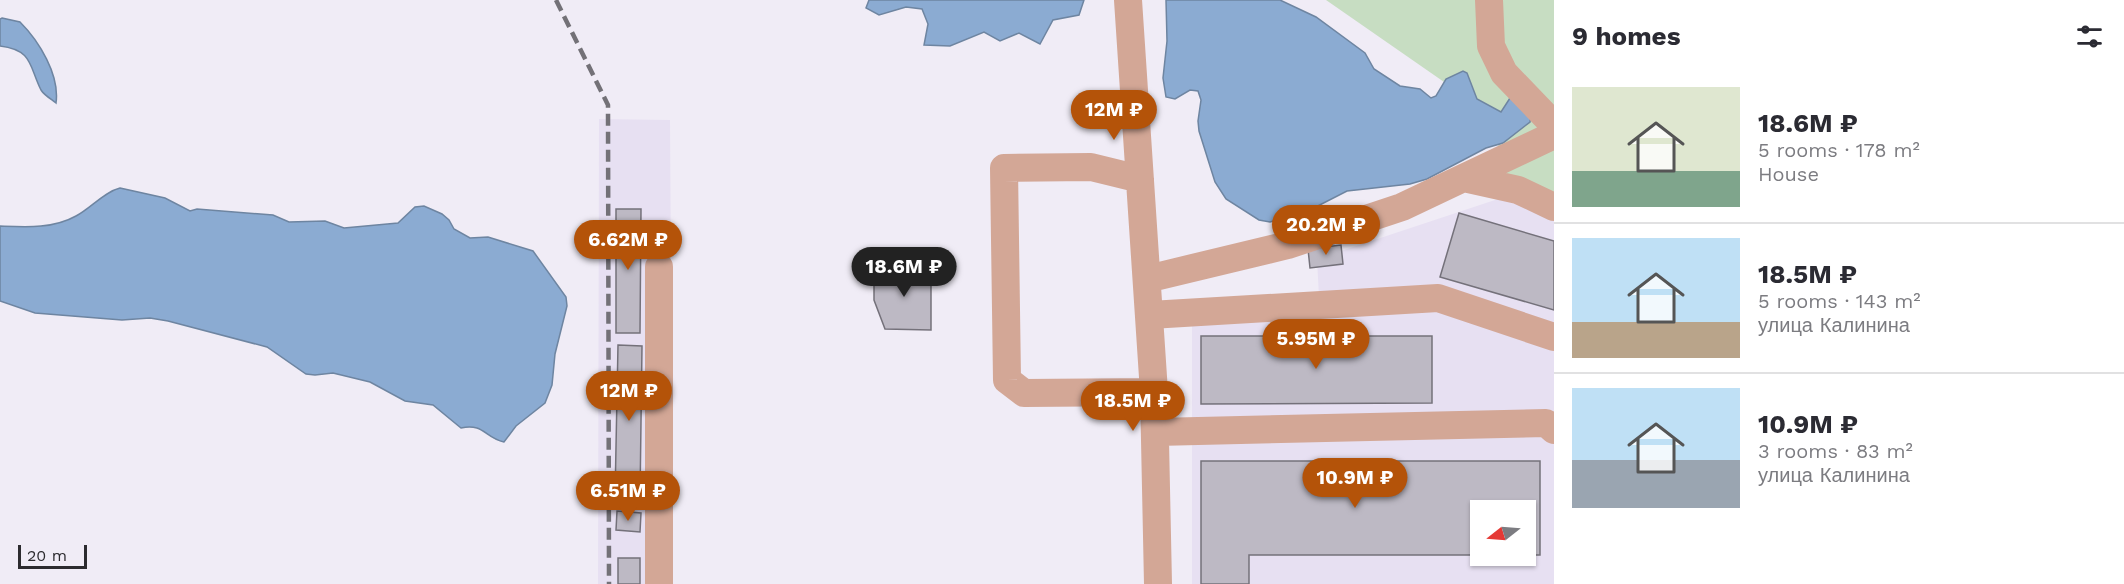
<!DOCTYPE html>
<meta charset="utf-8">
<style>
:root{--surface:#fff;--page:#f2f2f3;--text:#2b2b33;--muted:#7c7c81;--line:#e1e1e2;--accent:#b45309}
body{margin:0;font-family:"Work Sans",sans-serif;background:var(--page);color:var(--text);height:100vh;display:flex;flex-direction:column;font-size:22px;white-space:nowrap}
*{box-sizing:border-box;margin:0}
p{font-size:20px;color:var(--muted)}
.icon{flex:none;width:33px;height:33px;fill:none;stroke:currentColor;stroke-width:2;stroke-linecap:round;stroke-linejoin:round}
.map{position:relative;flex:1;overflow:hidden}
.panel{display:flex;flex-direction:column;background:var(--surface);width:570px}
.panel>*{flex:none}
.needle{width:39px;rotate:253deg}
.controls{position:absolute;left:1470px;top:500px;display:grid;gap:12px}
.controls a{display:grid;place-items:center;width:66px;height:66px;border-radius:0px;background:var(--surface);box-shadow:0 2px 4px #0004;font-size:30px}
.scale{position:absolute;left:18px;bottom:15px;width:69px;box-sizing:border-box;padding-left:6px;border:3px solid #2c2b2f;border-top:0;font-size:16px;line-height:21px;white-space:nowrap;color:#2c2b2f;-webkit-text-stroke:4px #f0ecf6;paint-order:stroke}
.price{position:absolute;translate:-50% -51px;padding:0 14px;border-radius:21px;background:var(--accent);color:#fff;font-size:20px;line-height:39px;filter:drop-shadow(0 2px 3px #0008)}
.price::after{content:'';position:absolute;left:50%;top:36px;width:18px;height:14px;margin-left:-9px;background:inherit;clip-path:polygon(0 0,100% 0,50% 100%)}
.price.active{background:#222;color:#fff}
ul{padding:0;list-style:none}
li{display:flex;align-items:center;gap:18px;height:150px;padding:0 18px}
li+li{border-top:2px solid var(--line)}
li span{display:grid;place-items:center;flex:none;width:168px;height:120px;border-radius:0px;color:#555}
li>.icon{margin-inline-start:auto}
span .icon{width:72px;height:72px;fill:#fffc;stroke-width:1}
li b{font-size:26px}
h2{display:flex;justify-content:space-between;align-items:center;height:72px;padding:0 18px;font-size:26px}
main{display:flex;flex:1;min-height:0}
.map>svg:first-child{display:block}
.built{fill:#e7e0f2;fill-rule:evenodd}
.green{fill:#c7ddc2}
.water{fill:#8babd2;stroke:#6e85a1;stroke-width:1.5}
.building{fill:#bdb9c4;stroke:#74717a;stroke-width:1.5}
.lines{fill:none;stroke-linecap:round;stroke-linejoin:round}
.minor{stroke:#d3a796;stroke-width:28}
.rail{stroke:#737177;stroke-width:4.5;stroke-dasharray:12 6;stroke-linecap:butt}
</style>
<main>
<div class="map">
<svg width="1554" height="584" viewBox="0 0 1554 584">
<rect width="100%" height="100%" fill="#f0ecf6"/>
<path class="built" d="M599 119 670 120 673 584H598Z
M1507 196 1554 211V584H1192V306L1319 297 1317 259ZM1480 510H1526V555H1480Z"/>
<path class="green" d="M1326 0H1554V211L1507 196 1493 116Z"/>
<path class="water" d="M869 0H1084L1079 15 1053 20 1040 44 1019 33 1000 41 984 32 950 46 924 45 928 24 922 9 906 7 879 15 866 8Z
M1166 0H1280L1316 17 1365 53 1374 69 1400 86 1420 89 1431 98 1436 96 1446 79 1463 71 1467 73 1477 99 1501 112 1512 95 1531 112 1530 122 1503 143 1486 148 1427 179 1410 184 1347 191 1306 212 1270 222 1259 220 1226 199 1215 182 1199 131 1198 121 1201 100 1198 91 1190 90 1175 99 1166 97 1163 78 1167 41Z
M2 18 20 22C39 41 60 75 56 103 51 99 44 95 41 90 29 66 33 50 0 46V19Z
M120 188 165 198 190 211 197 209 273 215 289 222 325 221 344 228 398 223 415 207 424 206 442 214 449 220 454 229 470 238 488 237 533 251 566 297 567 306 555 354 552 385 545 403 516 426 504 442C485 438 484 423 461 428L433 405 405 401 370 382 333 373 315 375 306 374 267 347 168 321 150 318 122 320 35 313 0 301V226C25 227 53 229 76 216 91 208 104 192 120 188Z"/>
<path class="building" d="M616 209H641L640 333H616Z
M1459 213 1554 241V310L1440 277Z
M1341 245 1343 264 1310 268 1308 249Z
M874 269 931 270V330L885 329 874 300Z
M1201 336H1432V403L1201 404Z
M618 345 642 346 640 498H615Z
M1201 461H1540V555H1526V510H1480V555H1249V584H1201Z
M617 511 641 513 640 532 616 530Z
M618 558H640V584H618Z"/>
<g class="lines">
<path class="minor" d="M1128 0 1154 392 1158 584
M1489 0 1491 46 1504 73 1554 125
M1464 178 1518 190 1554 207
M1140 179 1091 167 1004 168 1007 380 1024 393 1154 392
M659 267V584
M1147 279 1288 245 1402 207 1554 135
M1150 315 1438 298 1554 337
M1156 432 1546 423 1554 430"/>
<path class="rail" d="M556 0 608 105 609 584"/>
</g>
</svg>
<div class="controls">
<a><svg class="needle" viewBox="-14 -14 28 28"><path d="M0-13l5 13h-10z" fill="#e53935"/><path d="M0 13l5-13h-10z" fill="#7c7c81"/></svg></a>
</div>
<div class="scale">20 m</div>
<b class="price" style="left:1114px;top:141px">12M ₽</b>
<b class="price" style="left:1326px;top:256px">20.2M ₽</b>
<b class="price" style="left:628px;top:271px">6.62M ₽</b>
<b class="price active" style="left:904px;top:298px">18.6M ₽</b>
<b class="price" style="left:1316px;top:370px">5.95M ₽</b>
<b class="price" style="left:629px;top:422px">12M ₽</b>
<b class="price" style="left:1133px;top:432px">18.5M ₽</b>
<b class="price" style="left:1355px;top:509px">10.9M ₽</b>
<b class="price" style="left:628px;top:522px">6.51M ₽</b>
</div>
<section class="panel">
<h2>9 homes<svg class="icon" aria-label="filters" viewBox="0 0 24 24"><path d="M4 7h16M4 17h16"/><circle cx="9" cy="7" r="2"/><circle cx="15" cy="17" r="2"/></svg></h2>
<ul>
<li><span style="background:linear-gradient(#dfe7d0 70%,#7fa58c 0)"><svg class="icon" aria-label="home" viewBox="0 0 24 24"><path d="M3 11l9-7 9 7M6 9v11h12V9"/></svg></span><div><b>18.6M ₽</b><p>5 rooms · 178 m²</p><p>House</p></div></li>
<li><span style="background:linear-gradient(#bfe0f5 70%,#b9a48a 0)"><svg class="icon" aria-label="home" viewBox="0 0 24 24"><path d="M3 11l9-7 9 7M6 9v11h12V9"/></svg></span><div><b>18.5M ₽</b><p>5 rooms · 143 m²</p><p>улица Калинина</p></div></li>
<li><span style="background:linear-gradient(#bfe0f5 60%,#9aa5b1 0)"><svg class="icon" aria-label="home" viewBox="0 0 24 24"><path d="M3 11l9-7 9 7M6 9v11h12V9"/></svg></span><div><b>10.9M ₽</b><p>3 rooms · 83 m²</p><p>улица Калинина</p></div></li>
</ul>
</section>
</main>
